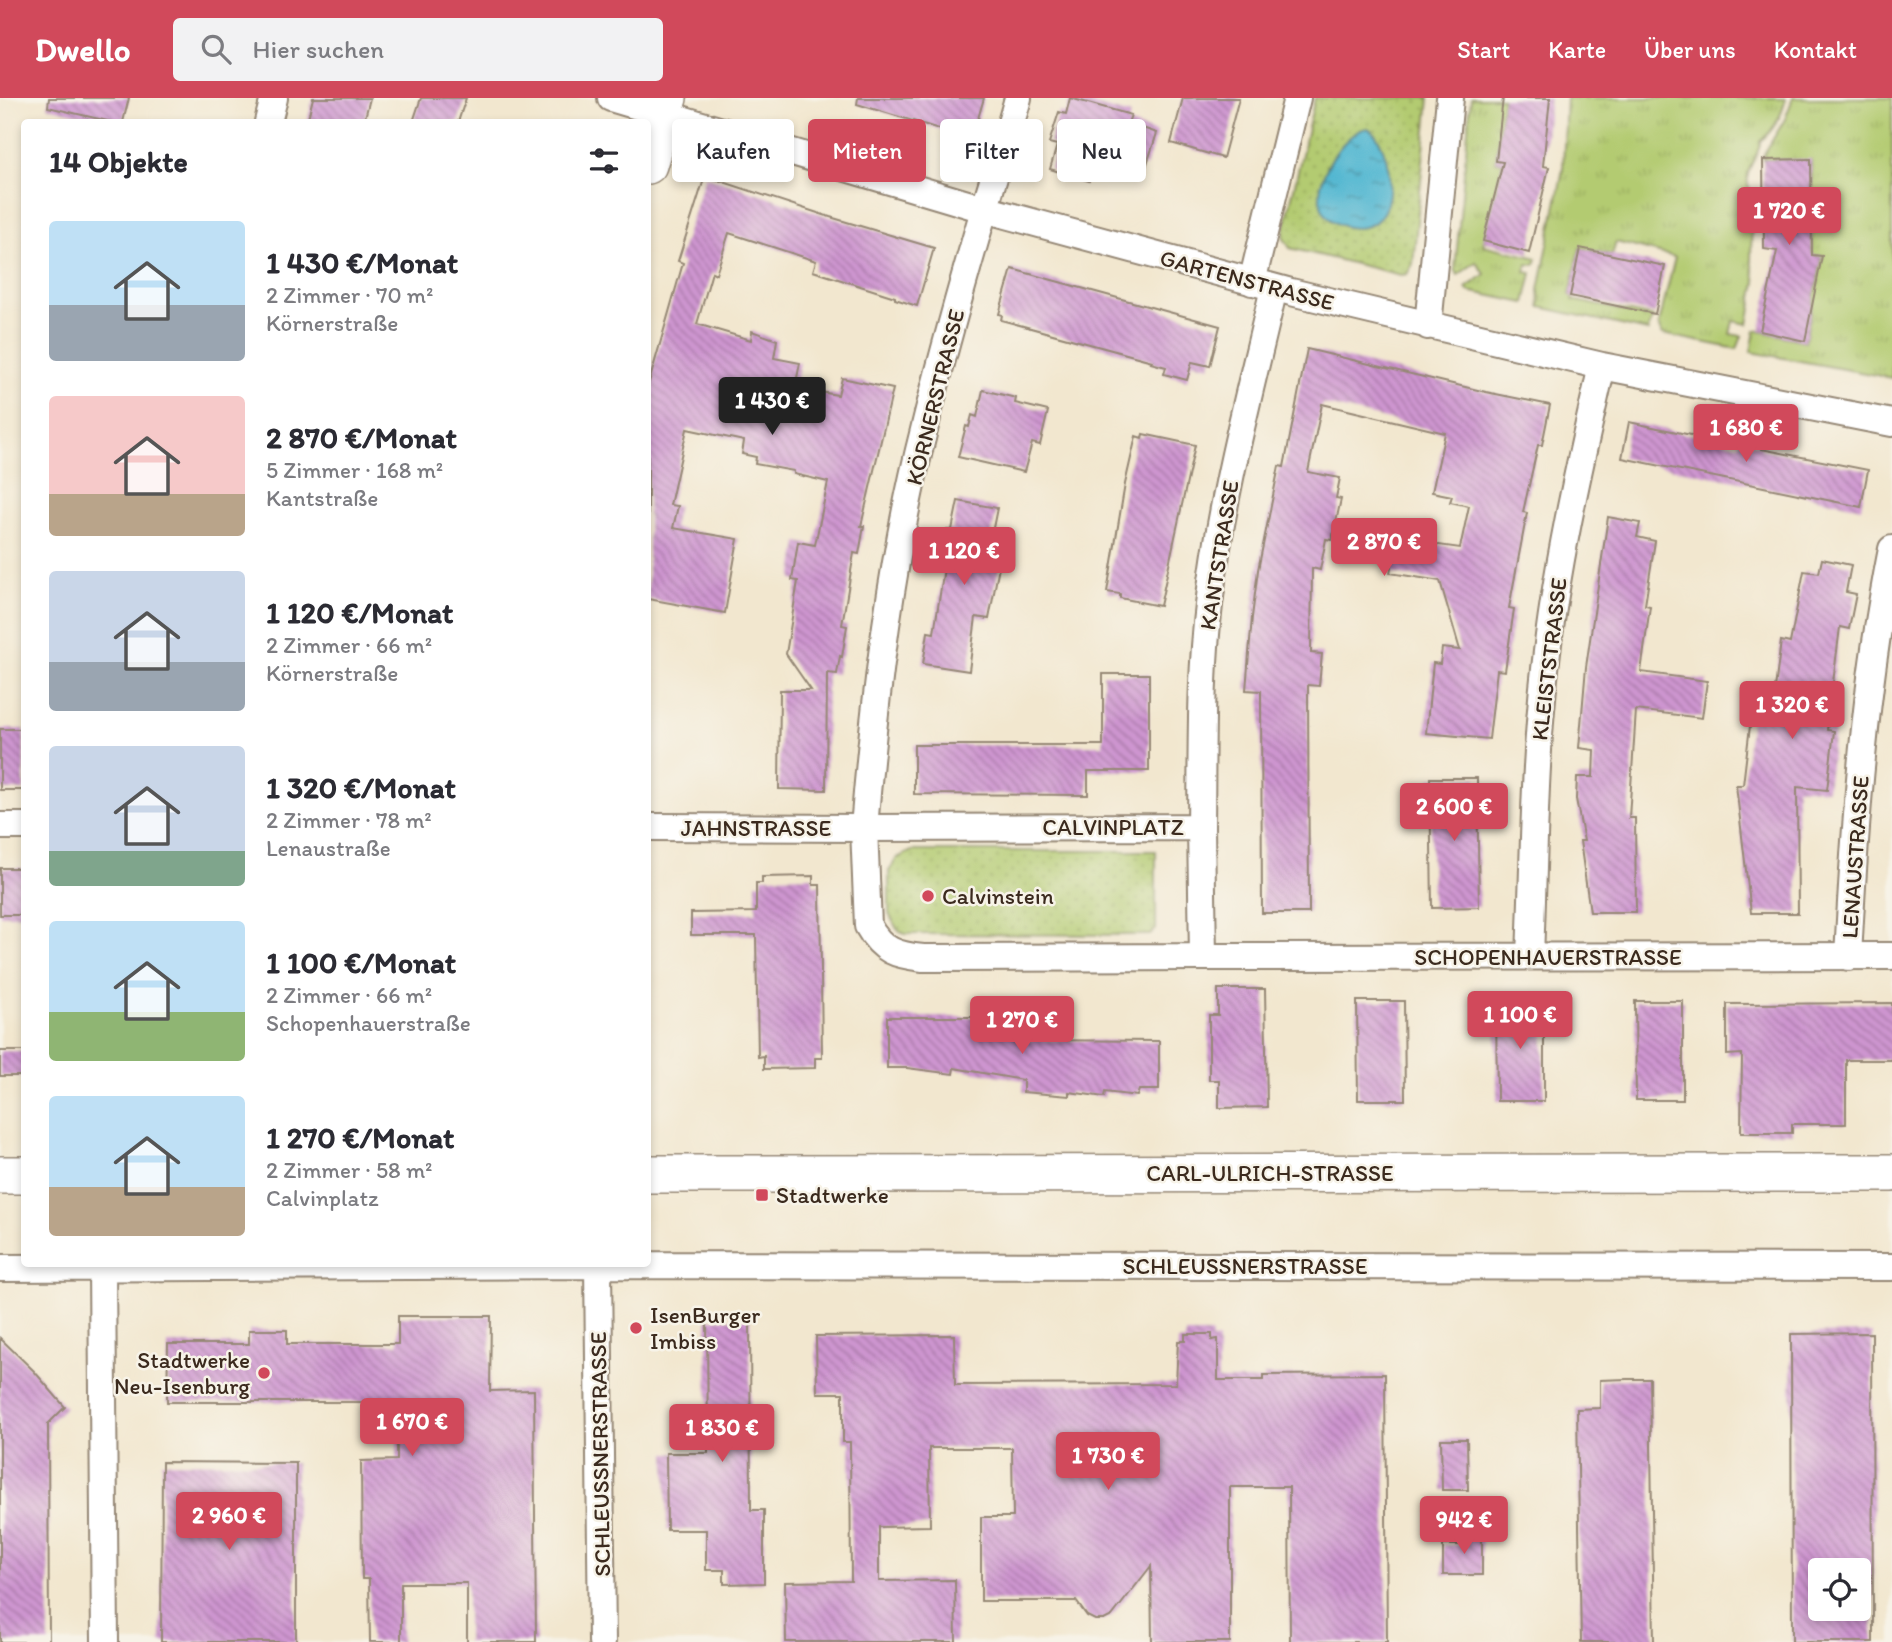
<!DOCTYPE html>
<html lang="de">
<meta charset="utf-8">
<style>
:root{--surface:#fff;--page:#f2f2f3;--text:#2b2b33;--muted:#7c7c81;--accent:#d1495b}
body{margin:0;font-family:Itim,sans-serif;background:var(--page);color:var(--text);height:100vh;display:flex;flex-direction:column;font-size:26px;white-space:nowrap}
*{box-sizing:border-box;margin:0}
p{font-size:23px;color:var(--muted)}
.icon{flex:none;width:38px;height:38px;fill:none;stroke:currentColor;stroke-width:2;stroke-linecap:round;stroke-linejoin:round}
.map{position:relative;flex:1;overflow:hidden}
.panel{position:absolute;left:21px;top:21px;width:630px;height:1148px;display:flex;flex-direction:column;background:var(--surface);border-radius:7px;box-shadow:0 4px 10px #0003}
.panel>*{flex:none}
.hud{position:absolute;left:672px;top:21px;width:665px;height:63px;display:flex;gap:14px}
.fabs{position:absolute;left:1808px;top:1460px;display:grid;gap:14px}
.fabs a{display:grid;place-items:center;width:63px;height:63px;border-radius:7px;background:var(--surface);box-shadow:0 4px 10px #0003;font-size:35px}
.price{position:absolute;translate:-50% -60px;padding:0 16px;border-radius:7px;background:var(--accent);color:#fff;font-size:23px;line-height:46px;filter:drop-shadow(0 2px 4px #0008)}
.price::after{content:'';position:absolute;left:50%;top:42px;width:21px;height:16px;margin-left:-10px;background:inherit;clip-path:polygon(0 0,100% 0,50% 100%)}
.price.on{background:#222;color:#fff}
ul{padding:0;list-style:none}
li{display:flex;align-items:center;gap:21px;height:175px;padding:0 28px}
li span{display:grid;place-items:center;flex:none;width:196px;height:140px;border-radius:7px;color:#555}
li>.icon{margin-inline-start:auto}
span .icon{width:84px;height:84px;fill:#fffc;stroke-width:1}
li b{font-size:30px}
h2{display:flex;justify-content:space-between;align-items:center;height:84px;padding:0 28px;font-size:30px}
.pill{padding:0 24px;border-radius:7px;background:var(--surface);box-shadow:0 4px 10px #0003;font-size:24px;line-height:63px}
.pill.on{background:var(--accent);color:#fff}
header{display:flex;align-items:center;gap:42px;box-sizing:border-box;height:98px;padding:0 35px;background:var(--accent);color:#fff}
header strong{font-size:33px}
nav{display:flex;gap:38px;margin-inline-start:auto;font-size:24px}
.search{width:490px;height:63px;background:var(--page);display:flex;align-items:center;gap:18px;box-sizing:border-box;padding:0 24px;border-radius:7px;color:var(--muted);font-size:26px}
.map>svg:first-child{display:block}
.grass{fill:url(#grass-tufts);stroke:#777a48;stroke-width:2}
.park{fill:url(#park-dots);stroke:#777a48;stroke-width:2}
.water{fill:url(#water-ripples);stroke:#467078;stroke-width:2}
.building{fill:url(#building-back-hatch);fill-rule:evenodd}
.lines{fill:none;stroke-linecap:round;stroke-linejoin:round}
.street-casing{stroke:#968876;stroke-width:30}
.secondary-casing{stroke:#968876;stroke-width:40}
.street{stroke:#fff;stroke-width:26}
.secondary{stroke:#fff;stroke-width:37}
.poi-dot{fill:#d1495b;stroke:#f7f3e8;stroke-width:2.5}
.labels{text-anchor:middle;stroke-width:5;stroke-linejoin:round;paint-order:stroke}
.street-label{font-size:23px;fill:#3b2a1e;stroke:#f7f3e8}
.poi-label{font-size:23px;fill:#3b2a1e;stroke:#f7f3e8;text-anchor:start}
</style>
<header>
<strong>Dwello</strong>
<div class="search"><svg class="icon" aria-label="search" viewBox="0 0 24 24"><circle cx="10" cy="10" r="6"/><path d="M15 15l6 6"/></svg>Hier suchen</div>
<nav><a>Start</a><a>Karte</a><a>Über uns</a><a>Kontakt</a></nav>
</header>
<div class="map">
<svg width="1892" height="1544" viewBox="0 0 1892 1544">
<defs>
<pattern id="grass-tufts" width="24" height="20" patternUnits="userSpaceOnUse" patternTransform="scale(1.75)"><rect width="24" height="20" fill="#b3cb71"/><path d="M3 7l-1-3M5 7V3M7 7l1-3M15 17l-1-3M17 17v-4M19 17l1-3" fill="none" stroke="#9bae61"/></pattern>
<pattern id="park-dots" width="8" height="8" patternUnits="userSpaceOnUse" patternTransform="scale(1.75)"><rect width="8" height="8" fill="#b3cb71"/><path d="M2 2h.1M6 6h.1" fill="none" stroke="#9bae61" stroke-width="1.8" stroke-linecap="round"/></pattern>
<pattern id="water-ripples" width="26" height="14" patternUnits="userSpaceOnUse" patternTransform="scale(1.75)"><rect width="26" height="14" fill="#52b7d1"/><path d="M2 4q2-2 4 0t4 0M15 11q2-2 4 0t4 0" fill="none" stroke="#4595a9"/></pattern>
<pattern id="building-back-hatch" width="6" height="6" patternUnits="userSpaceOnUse" patternTransform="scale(1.75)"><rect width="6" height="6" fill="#ce95d0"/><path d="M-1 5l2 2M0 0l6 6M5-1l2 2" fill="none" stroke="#a87aa8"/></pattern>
</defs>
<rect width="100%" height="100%" fill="#f7f3e8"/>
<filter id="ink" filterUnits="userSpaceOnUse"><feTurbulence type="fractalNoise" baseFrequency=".0143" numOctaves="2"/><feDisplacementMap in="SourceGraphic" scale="14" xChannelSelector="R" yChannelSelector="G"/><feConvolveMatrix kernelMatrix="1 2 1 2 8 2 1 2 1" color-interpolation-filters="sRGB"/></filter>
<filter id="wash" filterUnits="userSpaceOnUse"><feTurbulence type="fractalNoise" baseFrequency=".00686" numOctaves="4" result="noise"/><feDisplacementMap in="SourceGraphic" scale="28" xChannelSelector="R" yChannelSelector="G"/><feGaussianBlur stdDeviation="1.57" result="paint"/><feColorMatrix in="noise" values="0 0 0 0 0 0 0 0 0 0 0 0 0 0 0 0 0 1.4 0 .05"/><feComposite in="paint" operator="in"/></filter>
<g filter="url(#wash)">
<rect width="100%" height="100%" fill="#f2e7cf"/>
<path class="grass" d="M1471 0H1503L1496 63 1503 64 1483 147 1537 160 1535 167 1527 166 1525 174 1532 175 1525 205 1468 193 1466 190 1485 176 1476 164 1458 177 1455 171Z
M1566 0H1786C1782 17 1773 33 1760 43 1760 62 1738 72 1752 96L1751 163 1756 184 1748 226 1733 223 1730 236 1742 238 1737 251 1662 236 1659 226 1675 159 1616 144 1612 157 1580 150 1570 197 1574 198 1573 202 1653 219 1648 233 1540 209 1539 192 1563 71Z
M1793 0H1892V280L1751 254 1755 232 1805 243 1822 159 1812 157 1811 62H1763L1764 56 1785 21Z"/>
<path class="park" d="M1315 0H1429L1413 166 1407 176 1401 177 1290 150 1283 139 1284 133Z
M912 753H1156V831L1150 837 905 836 897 831 889 816V773L897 760Z"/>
<path class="water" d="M1368 30C1393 43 1407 140 1348 129 1288 117 1338 33 1368 30Z"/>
<g id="blocks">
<path class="building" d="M49 0H129L123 24H112L48 9Z
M313 0H370L364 24H307Z
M421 0H466L458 24H413Z
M858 0H984L972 41 857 6Z
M1070 0 1131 17 1128 25 1157 35 1146 69 1140 67 1136 79 1094 66 1089 83 1050 71 1057 47 1049 45 1059 14 1066 16Z
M1183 0H1239L1223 60 1171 45Z
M1503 0H1550L1543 68 1549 69 1529 155 1483 143 1503 64 1496 63Z
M1811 61 1812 157 1822 158 1805 243 1760 233 1777 153 1764 151 1763 62Z
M705 78 830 119 934 150 917 208 895 201V199L813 173 816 163 729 135 716 176 712 174 697 226 751 242 752 233 777 242 774 260 800 265 795 290 838 297 842 280 893 291 861 428H864L859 456 854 455 842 527 847 528 842 559 840 558 837 576 827 575 826 692 779 691 780 592H811L786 556 798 483 792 482 798 444 815 447 828 384 794 376V373L755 366 756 359 742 356 744 343 687 331 670 407 678 408 673 430 738 441 725 515 648 501V288L683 165 678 163Z
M1580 150 1665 168 1655 216 1570 198Z
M1012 171 1220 228 1210 268 1192 264 1187 282 1164 276 1166 269 1151 265 1152 263 1001 222 1002 217 999 216Z
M1307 251 1486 294 1550 307 1542 347H1538L1523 414 1527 415 1509 510 1514 511 1505 573 1497 572 1489 641 1426 635 1433 565 1440 566 1442 550 1460 552 1440 483 1390 475 1396 441 1460 450 1469 408 1450 404 1452 398 1432 394 1445 335 1322 306 1308 374 1340 380 1336 400 1341 401 1332 442 1326 441 1320 472 1312 470 1311 555 1322 556 1319 588 1308 587 1309 815H1262L1261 593 1246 592 1252 519 1258 472 1279 368 1284 369Z
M983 292 1016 300 1015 305 1048 313 1040 347 1032 345 1024 374 958 359 966 328 969 329 972 317 977 319Z
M1629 324 1739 347 1740 343 1762 348 1761 351 1868 372 1861 409 1622 360Z
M1143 336 1195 347 1160 508 1120 500V496L1107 494 1125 386 1136 338 1142 340Z
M958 403 997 410 987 460 1000 463 989 521 976 519 969 573 923 566 928 534 934 535 945 464 940 463 946 432H952Z
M1608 419 1640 425 1637 439 1655 443 1645 507 1650 508 1641 574 1707 583 1702 620 1636 612 1629 720H1635L1636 814H1590L1580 743H1584L1576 701 1577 679H1593L1594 652 1579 650 1586 569Z
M1822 461 1851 467 1846 494 1856 496 1849 531 1840 529 1827 632 1834 633 1827 692 1797 689 1798 815H1751L1736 687H1743L1752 611 1772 614 1781 543 1790 545 1804 473 1819 475Z
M1103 576H1149V673H1088V697L914 696V647H1103Z
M0 631H24V692H0Z
M1430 680H1477L1479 809 1432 810Z
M0 770H23L24 817H0Z
M813 778V787H820L822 960H815V970L764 971V958L758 959 756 837H691V815L756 814V785H762V779Z
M1218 891H1265L1267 1009 1219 1010V982H1209V917H1218Z
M1357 903H1404L1405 1002H1358Z
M1544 903V1003H1497L1496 904Z
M1635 903H1683V1002H1636Z
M1892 905V962H1846V1026H1792V1035H1741L1742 956 1727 957V906Z
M887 919H1023V942L1159 943V992H1139L1137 998 1105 994 1104 999 1069 994V998L1023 994V982L954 970 953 976 907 970H887Z
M0 953H24V978H0Z
M398 1218H491L490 1293 534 1292 536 1544H467V1485H401V1544H370L369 1481H362L361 1363 397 1362V1309H374V1304H167L168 1246H249V1232H287V1246H398Z
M707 1221H750L751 1412H764V1485L724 1486V1472H706V1432H667L666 1355H708Z
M1872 1235 1873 1544H1792L1791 1236ZM1820 1472H1858V1510H1820Z
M1185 1236H1212V1242L1218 1241V1282H1264V1277L1385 1276 1387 1544H1290L1289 1389H1230V1544H1152L1151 1468 1112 1518 1104 1522H1095L1087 1518 1076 1503H981V1419H1013L1012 1350H929L930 1428 879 1429V1483L955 1482 956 1544H786L785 1484 851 1483 850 1344H843V1295H817L816 1238 954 1237 955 1287 1176 1286 1178 1243H1185Z
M0 1240 34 1273 65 1309 48 1326 49 1544H0Z
M1627 1281H1650L1654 1544H1581L1577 1311 1600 1310V1282Z
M1441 1341H1467L1468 1392H1442Z
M162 1364 296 1365V1544H161Z
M1459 1435H1482V1477H1443V1447H1459Z"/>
</g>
</g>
<g filter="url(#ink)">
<use href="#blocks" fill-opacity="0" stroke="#968876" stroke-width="2"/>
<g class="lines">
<g class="street-casing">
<path id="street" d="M611 0 984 111 1291 194 1602 268 1892 325
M268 24 274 0
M1252 184 1297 0
M1428 228 1450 0
M0 728H24
M648 729 864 730C875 596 891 462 924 332 942 258 963 184 984 112 995 74 1008 38 1018 0
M1201 729 1203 859 923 860C896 857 882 853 868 828L864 730Z
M1201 729C1202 655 1200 580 1209 507 1221 400 1250 294 1274 190
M1530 858C1534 763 1534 667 1545 571 1556 469 1579 369 1602 268
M1203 859 1892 858
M1848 859C1855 722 1865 586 1892 451
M598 1167 602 1544
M102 1169 105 1544
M0 1170 598 1167 1892 1169"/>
</g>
<g class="secondary-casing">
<path id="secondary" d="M648 67 668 0
M648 1076 1892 1075
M0 1077H24"/>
</g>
<use href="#street" class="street"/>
<use href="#secondary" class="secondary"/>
</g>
</g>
<g class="poi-dot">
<circle cx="928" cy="798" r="7"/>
<rect x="755" y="1090" width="14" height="14" rx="3.5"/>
<circle cx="636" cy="1230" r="7"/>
<circle cx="264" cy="1275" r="7"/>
</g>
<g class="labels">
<g class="street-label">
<text transform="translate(1247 182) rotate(15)" y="8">GARTENSTRASSE</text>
<text transform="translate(935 299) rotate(-76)" y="8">KÖRNERSTRASSE</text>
<text transform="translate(1219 457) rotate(-81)" y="8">KANTSTRASSE</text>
<text transform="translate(1549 561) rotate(-83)" y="8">KLEISTSTRASSE</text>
<text x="1113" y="737">CALVINPLATZ</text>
<text x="756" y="738">JAHNSTRASSE</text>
<text transform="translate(1855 759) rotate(-86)" y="8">LENAUSTRASSE</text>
<text x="1548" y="867">SCHOPENHAUERSTRASSE</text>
<text x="1270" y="1083">CARL-ULRICH-STRASSE</text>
<text x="1245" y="1176">SCHLEUSSNERSTRASSE</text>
<text transform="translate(600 1356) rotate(-91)" y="8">SCHLEUSSNERSTRASSE</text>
</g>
<g class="poi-label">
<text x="942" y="806">Calvinstein</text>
<text x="776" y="1105">Stadtwerke</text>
<text x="650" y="1225">IsenBurger<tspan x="650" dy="26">Imbiss</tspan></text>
<text x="250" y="1270" text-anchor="end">Stadtwerke<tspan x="250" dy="26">Neu-Isenburg</tspan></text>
</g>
</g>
</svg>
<div class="fabs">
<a><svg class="icon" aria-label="locate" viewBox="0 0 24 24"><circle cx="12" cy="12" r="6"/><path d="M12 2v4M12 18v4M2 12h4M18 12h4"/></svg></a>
</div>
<b class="price" style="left:1789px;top:149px">1 720 €</b>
<b class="price on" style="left:772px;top:339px">1 430 €</b>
<b class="price" style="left:1746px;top:366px">1 680 €</b>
<b class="price" style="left:1384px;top:480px">2 870 €</b>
<b class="price" style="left:964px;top:489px">1 120 €</b>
<b class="price" style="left:1792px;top:643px">1 320 €</b>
<b class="price" style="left:1454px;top:745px">2 600 €</b>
<b class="price" style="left:1520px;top:953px">1 100 €</b>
<b class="price" style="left:1022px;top:958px">1 270 €</b>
<b class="price" style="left:412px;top:1360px">1 670 €</b>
<b class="price" style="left:722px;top:1366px">1 830 €</b>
<b class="price" style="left:1108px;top:1394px">1 730 €</b>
<b class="price" style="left:229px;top:1454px">2 960 €</b>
<b class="price" style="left:1464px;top:1458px">942 €</b>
<div class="hud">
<a class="pill">Kaufen</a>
<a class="pill on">Mieten</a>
<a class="pill">Filter</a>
<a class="pill">Neu</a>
</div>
<section class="panel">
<h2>14 Objekte<svg class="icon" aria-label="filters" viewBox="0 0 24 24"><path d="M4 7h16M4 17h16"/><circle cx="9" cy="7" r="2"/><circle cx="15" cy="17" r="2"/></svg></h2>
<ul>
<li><span style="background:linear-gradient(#bfe0f5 60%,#9aa5b1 0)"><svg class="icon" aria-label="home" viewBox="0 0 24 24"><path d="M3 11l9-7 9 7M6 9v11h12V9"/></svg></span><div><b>1 430 €/Monat</b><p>2 Zimmer · 70 m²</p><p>Körnerstraße</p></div></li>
<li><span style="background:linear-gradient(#f6c9c9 70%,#b9a48a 0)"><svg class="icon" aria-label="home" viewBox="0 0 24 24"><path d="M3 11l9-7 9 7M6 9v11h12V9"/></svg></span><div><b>2 870 €/Monat</b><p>5 Zimmer · 168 m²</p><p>Kantstraße</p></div></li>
<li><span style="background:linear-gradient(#c9d6e8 65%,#9aa5b1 0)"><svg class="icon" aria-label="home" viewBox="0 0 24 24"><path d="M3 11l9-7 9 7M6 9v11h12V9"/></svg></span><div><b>1 120 €/Monat</b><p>2 Zimmer · 66 m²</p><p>Körnerstraße</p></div></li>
<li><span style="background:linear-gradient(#c9d6e8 75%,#7fa58c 0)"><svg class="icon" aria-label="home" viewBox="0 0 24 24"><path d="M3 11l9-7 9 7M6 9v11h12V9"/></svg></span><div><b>1 320 €/Monat</b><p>2 Zimmer · 78 m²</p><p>Lenaustraße</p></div></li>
<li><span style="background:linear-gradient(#bfe0f5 65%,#8fb573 0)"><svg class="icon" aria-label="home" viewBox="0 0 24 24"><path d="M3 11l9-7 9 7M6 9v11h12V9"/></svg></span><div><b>1 100 €/Monat</b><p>2 Zimmer · 66 m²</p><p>Schopenhauerstraße</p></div></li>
<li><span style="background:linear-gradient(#bfe0f5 65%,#b9a48a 0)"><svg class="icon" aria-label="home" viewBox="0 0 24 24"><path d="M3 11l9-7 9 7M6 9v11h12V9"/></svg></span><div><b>1 270 €/Monat</b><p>2 Zimmer · 58 m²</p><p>Calvinplatz</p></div></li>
</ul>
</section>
</div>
